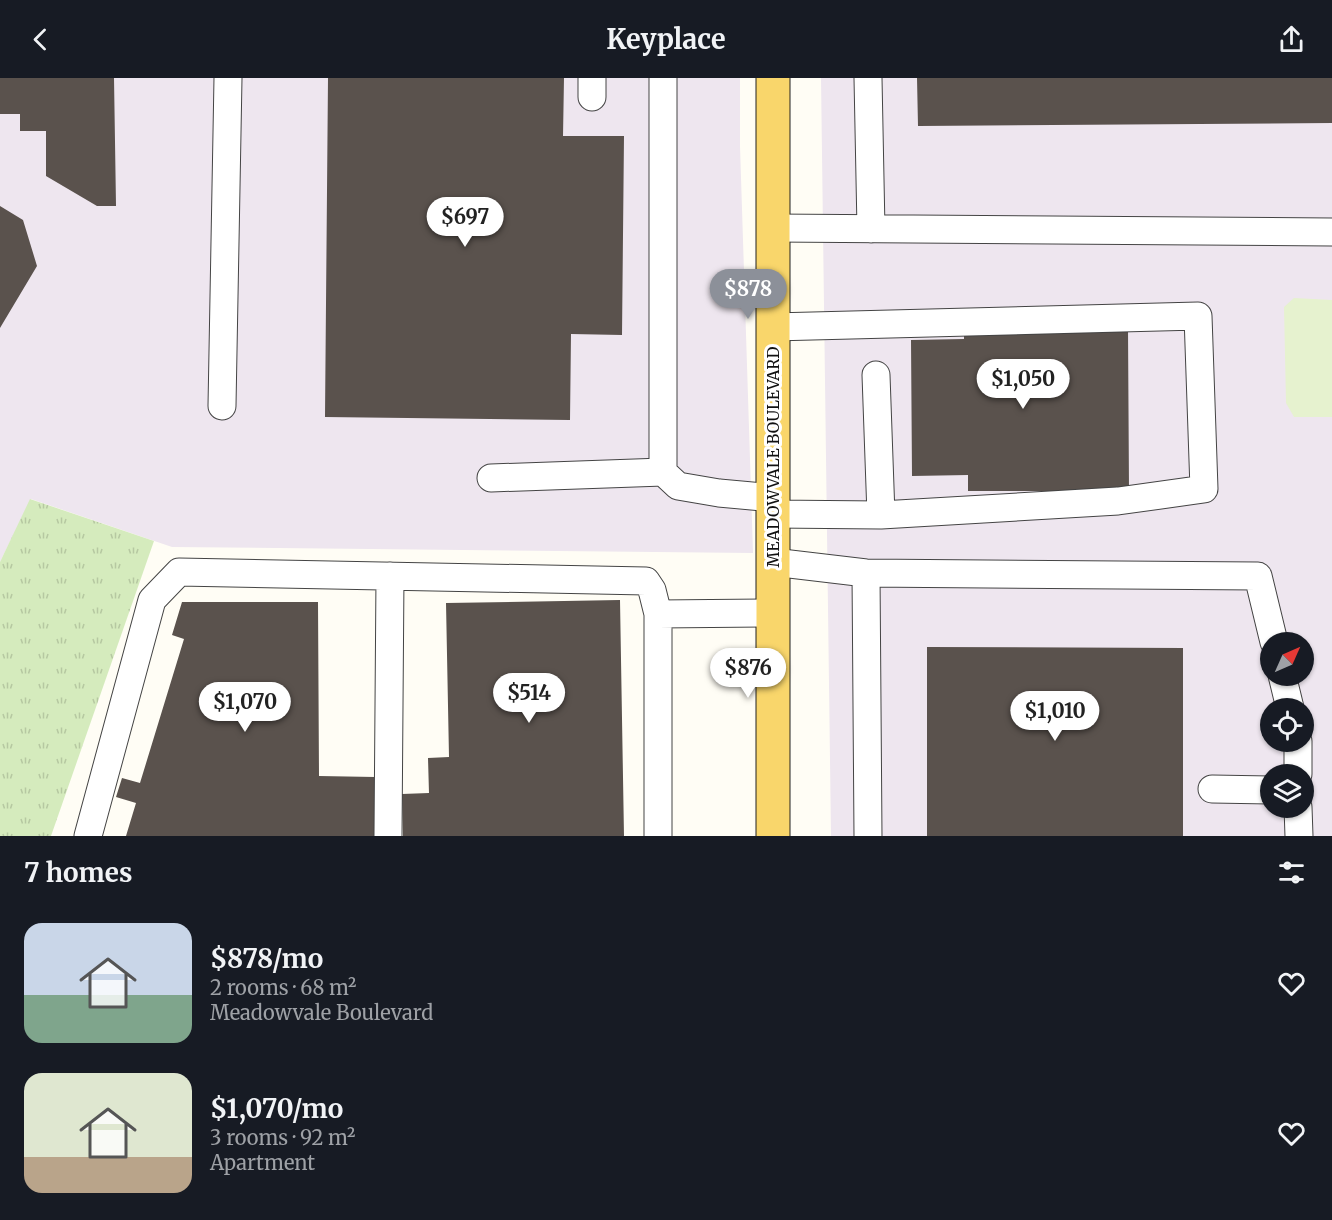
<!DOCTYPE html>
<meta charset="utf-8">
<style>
:root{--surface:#171b24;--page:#242831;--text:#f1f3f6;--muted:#9ea1a6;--accent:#8c9099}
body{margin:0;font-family:Merriweather,serif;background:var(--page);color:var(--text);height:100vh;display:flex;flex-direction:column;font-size:22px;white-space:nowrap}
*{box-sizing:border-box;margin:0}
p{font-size:20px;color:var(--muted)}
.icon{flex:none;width:33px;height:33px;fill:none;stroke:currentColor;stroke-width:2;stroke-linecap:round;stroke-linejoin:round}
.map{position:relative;height:758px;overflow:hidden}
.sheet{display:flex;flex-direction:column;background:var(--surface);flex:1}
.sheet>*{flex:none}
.needle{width:39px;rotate:45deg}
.fabs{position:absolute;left:1260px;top:554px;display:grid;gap:12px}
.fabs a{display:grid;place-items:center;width:54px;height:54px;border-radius:50%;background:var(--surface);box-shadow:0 2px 4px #0004;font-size:30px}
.price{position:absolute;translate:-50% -51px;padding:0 14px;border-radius:21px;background:#fff;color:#222;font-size:20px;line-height:39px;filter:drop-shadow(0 2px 3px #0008)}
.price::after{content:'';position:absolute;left:50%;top:36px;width:18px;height:14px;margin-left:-9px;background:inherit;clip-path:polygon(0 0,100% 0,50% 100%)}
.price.on{background:var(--accent);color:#fff}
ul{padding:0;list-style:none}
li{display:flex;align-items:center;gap:18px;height:150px;padding:0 24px}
li span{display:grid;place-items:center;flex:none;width:168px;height:120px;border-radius:18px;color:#555}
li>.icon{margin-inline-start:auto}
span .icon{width:72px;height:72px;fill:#fffc;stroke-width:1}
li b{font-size:26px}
h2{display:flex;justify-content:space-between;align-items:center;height:72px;padding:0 24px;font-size:26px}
header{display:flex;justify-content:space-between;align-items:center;height:78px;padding:0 24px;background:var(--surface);font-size:27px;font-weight:700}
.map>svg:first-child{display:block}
.industrial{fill:#eee6ef;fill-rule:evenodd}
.grass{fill:url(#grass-tufts)}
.pitch{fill:#e6f2cf}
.building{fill:#5a524d}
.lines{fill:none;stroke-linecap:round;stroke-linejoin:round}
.minor-casing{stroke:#444;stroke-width:29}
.major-casing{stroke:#222;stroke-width:35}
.minor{stroke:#fff;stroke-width:27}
.major{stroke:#f9d66b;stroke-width:33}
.labels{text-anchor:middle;stroke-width:6;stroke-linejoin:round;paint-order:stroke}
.street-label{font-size:16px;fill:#111;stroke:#fff}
</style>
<header><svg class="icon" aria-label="back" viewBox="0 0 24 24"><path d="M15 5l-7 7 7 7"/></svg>Keyplace<svg class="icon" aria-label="share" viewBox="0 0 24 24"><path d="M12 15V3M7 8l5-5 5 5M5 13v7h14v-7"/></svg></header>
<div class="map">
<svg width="1332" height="758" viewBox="0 0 1332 758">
<defs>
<pattern id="grass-tufts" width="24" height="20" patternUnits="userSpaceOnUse" patternTransform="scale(1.5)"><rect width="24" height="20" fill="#d5ebbd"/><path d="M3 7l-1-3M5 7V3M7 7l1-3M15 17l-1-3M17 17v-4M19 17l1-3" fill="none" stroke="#b6c8a1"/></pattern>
</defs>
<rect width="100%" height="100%" fill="#fffdf5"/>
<path class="industrial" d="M0 0H740V68L753 475 172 469 31 421 0 484Z
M821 0H1332V758H831ZM1270 564H1304V597H1270ZM1270 630H1304V663H1270ZM1270 696H1304V729H1270Z"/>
<path class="grass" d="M30 421 154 463 51 758H0V484Z"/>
<path class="pitch" d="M1294 220 1332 222V339H1294L1286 325 1284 229Z"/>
<path class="building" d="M0 0H114L116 128H97L46 98V53H20V36H0Z
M328 0H564L563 58H624L622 257 571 256 570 342 325 339Z
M917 0H1332V45L918 48Z
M0 128 23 142 37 188 0 250Z
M1128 251 1129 413H968V397L912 398 911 262 964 261V252Z
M620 522 624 758H403L402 716 429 715 428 680 449 679 446 525Z
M182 524H318L319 698 375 699V758H126L136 725 116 719 122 700 140 705 184 561 172 557Z
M927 569 1183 570V758H927Z"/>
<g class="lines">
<g class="minor-casing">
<path id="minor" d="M592 0V19
M663 0V394L678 408 719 415 773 420
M868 0 871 151
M773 150 1332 154
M773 249 1198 238 1204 411 1118 423 881 437
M222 328 228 0
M491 400 663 394
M773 436 881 437 876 297
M773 484 866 495 1258 498 1274 564
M866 495 868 758
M658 536 773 535
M1282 597 1290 630
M1298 663V696
M1212 711 1270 712
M1298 729 1299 758
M88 758 152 522 179 494 646 503 652 512 658 536V758
M388 758 390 498"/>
</g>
<g class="major-casing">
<path id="major" d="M773 758V0"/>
</g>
<use href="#minor" class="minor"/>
<use href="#major" class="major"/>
</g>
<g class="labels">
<g class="street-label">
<text transform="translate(773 379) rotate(-90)" y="6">MEADOWVALE BOULEVARD</text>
</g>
</g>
</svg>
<div class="fabs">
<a><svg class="needle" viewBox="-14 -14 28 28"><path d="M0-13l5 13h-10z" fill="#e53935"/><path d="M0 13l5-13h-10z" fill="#9ea1a6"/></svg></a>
<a><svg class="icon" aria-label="locate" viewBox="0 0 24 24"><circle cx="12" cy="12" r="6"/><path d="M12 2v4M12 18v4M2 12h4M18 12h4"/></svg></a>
<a><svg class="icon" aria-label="layers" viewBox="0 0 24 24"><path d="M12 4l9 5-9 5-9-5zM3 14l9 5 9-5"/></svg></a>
</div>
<b class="price" style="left:465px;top:170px">$697</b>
<b class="price on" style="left:748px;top:242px">$878</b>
<b class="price" style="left:1023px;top:332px">$1,050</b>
<b class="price" style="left:748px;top:621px">$876</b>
<b class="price" style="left:529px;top:646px">$514</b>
<b class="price" style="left:245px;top:655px">$1,070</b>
<b class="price" style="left:1055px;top:664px">$1,010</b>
</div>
<section class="sheet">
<h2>7 homes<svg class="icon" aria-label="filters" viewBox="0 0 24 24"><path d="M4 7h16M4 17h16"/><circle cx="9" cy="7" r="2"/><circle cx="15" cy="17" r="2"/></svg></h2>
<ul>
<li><span style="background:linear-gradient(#c9d6e8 60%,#7fa58c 0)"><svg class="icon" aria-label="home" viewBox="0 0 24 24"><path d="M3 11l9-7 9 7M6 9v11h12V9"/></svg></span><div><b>$878/mo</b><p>2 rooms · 68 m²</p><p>Meadowvale Boulevard</p></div><svg class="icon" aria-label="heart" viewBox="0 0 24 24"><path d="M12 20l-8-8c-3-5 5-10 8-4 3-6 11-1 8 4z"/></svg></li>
<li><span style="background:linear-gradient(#dfe7d0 70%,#b9a48a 0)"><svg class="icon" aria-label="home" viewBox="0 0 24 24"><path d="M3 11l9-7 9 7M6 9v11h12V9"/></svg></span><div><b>$1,070/mo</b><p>3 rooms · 92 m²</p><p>Apartment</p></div><svg class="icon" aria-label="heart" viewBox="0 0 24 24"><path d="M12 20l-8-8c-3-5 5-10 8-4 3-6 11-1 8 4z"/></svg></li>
</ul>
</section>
